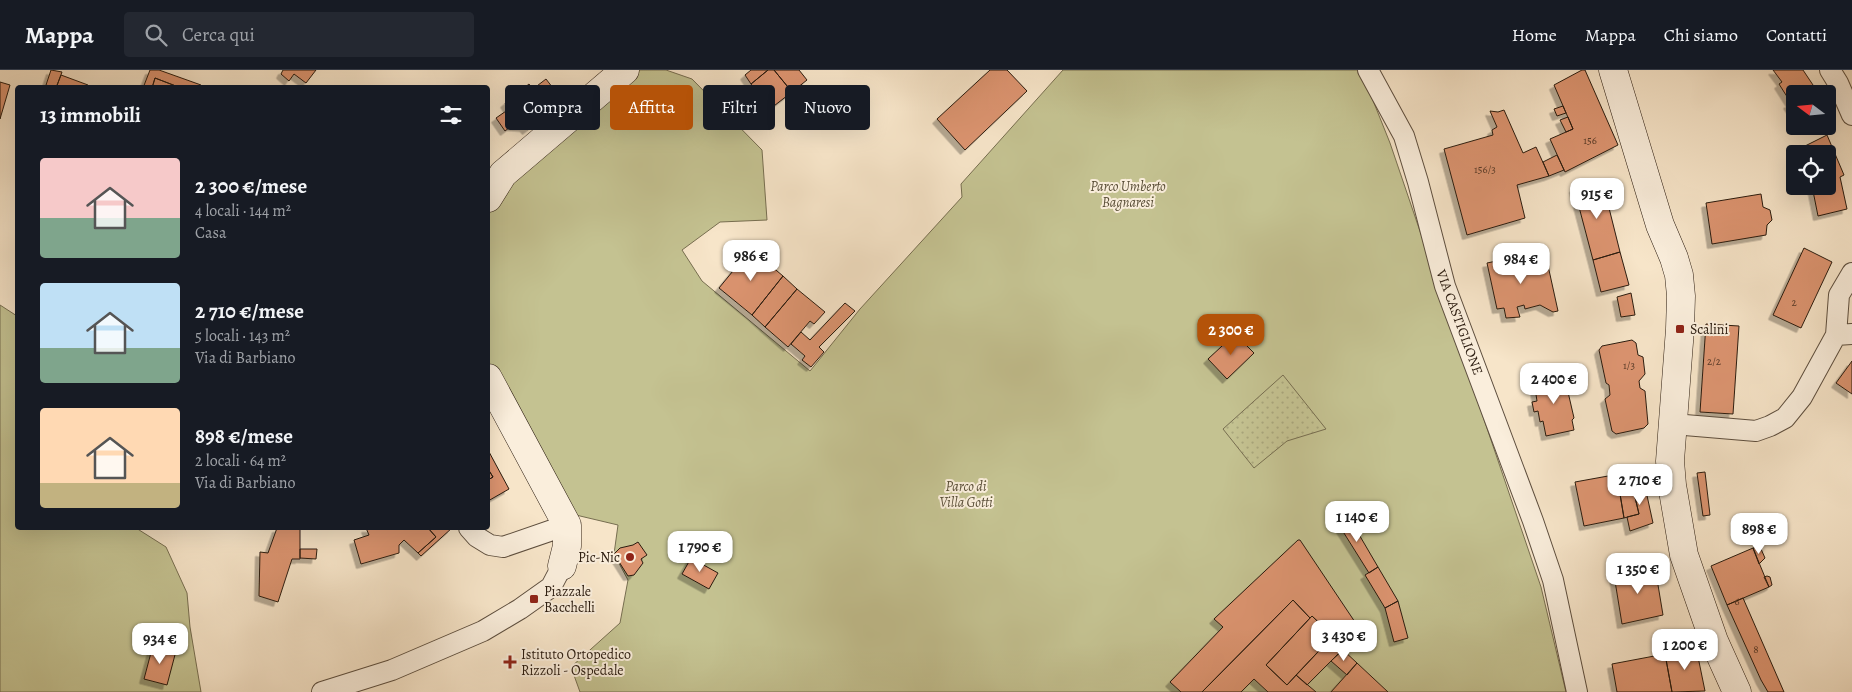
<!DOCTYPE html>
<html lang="it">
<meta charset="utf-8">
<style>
:root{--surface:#171b24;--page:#242831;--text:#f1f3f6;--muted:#9ea1a6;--line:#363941;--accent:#b45309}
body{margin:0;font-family:Alegreya,serif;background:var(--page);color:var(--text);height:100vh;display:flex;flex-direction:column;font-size:19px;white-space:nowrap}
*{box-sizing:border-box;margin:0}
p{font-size:16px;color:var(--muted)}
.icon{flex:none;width:28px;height:28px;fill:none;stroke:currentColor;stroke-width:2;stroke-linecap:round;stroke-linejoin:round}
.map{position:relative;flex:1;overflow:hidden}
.side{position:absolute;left:15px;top:15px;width:475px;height:445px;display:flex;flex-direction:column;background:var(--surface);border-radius:5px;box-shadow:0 5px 20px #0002}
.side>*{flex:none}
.top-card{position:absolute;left:505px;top:15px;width:475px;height:45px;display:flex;gap:10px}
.needle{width:32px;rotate:286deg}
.controls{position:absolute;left:1786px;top:15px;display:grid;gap:10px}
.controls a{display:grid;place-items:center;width:50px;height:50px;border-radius:5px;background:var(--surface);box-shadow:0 5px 20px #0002;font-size:25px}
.price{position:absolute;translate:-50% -42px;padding:0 11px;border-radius:10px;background:#fff;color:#222;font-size:16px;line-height:32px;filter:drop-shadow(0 1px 2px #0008)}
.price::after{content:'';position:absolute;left:50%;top:30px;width:15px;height:11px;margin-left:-8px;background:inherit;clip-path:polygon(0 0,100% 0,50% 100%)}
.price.on{background:var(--accent);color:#fff}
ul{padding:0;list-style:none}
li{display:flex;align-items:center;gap:15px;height:125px;padding:0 25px}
li span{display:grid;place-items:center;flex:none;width:140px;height:100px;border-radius:5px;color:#555}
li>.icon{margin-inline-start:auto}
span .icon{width:60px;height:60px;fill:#fffc;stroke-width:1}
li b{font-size:21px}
h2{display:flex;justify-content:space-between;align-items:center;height:60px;padding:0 25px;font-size:21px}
.pill{padding:0 18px;border-radius:5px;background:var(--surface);box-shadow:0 5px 20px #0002;font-size:18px;line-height:45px}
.pill.on{background:var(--accent);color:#fff}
header{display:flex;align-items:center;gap:30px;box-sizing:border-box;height:70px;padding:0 25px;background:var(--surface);border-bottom:1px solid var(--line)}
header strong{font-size:24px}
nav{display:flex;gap:28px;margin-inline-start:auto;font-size:18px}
.search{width:350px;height:45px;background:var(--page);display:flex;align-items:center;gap:12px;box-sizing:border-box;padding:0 18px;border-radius:5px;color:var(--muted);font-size:19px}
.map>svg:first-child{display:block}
.park{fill:#c4c291;stroke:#776e50}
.garden{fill:url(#garden-dots);stroke:#776e50}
.building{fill:#dc946f;stroke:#2a1b0f;filter:url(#shadow)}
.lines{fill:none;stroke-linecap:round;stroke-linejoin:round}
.street-casing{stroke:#5d4e3e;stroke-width:22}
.secondary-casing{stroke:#2a1b0f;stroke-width:29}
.street{stroke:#faeedc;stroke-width:20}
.secondary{stroke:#faeedc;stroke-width:28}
.poi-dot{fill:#8f2418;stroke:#faeedc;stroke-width:2}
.labels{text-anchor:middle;stroke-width:4;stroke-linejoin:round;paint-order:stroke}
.number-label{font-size:11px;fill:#563927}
.park-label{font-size:14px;font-style:italic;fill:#584d36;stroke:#faeedc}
.street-label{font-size:14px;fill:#2a1b0f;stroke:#faeedc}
.poi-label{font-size:14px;fill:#2a1b0f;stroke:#faeedc;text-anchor:start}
</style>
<header>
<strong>Mappa</strong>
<div class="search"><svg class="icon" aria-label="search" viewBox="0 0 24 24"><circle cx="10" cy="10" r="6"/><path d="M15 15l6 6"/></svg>Cerca qui</div>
<nav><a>Home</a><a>Mappa</a><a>Chi siamo</a><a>Contatti</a></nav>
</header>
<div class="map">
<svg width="1852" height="622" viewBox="0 0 1852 622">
<defs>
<pattern id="garden-dots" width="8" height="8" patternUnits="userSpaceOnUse" patternTransform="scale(1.25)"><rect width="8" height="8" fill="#c4c291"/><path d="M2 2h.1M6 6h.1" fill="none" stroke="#a9a67c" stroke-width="1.8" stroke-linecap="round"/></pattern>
<filter id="shadow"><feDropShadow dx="-4.5" dy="4.5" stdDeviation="0" flood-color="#0004"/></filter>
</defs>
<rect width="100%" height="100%" fill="#f7e5c9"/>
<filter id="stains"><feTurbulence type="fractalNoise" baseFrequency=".004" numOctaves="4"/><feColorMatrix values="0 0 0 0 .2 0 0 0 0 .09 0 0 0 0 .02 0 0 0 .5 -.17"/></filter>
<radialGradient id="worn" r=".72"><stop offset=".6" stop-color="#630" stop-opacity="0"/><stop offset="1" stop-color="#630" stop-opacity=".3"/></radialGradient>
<path class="park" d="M622 0H666L692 9 762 80 767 150 720 152 682 180 702 211 810 301 860 239 962 127 961 114 1063 0H1359L1368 18 1390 73 1541 517 1566 622H580L571 597 620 553 628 510 614 484 618 455 559 441 488 331V123Z
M0 235 17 246 18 458H136L166 477 187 523 190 557 201 622H0Z"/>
<path class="garden" d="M1283 305 1326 359 1287 371 1254 398 1223 359Z"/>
<path class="building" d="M51 0 62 2 56 18 46 15Z
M150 0H159L201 15 200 18H181L155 8 152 18H143Z
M283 0H316L306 13 294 4 289 11 281 4Z
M751 0H768L751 14 745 5Z
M768 0H774L792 22 770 39 751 14Z
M774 0H799L807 10 792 22Z
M990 0H1007L1027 21 965 80 937 49Z
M1582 0H1585L1618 75 1565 102 1550 69 1573 59 1554 15Z
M1773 0H1803L1819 24H1795V45L1788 34 1791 33 1779 14 1782 12Z
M61 5 88 15V18H56Z
M155 8 181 18H152Z
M546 9 556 22 542 33 549 42 527 60 519 50 505 61 496 48 509 39 505 33 529 14 533 19Z
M0 12 10 15 0 49Z
M550 27 547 40 542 33Z
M1563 36 1566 43 1557 46 1554 39Z
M1504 40 1523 83 1536 77 1549 106 1517 115 1525 148 1467 165 1444 79 1493 65 1492 60 1497 57 1490 41 1498 42Z
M1568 47 1573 59 1566 62 1560 50Z
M519 50 525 57 511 56Z
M1827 65 1844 105 1840 107 1847 139 1818 146 1812 116H1828V84H1801L1799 79Z
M1557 85 1564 100 1549 106 1543 92Z
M1602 110 1620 182 1593 190 1574 118Z
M1761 124 1763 137 1770 140 1772 150 1767 155 1766 165 1712 174 1706 133Z
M1804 178 1832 192 1801 258 1773 245Z
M751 179 783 206 752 245 719 218Z
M1620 182 1629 215 1601 222 1593 190Z
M1525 185 1527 195 1547 191 1558 241 1553 242 1540 235 1525 239 1524 235 1517 237 1520 247 1506 248 1504 238 1497 239 1487 193Z
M783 206 797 219 765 257 752 245Z
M797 219 825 242 814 254 810 251 788 277 765 257Z
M1631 223 1635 245 1621 247 1617 227Z
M845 233 855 241 819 277 824 282 811 297 802 290 805 286 791 274 801 262 810 270Z
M1706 254 1739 256 1733 344 1700 342Z
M1235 264 1254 283 1227 309 1208 289Z
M1632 270 1636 273 1638 285 1643 287 1645 304 1639 311 1640 318 1645 321 1648 354 1644 358 1616 364 1612 361 1605 329 1610 325 1609 315 1606 313 1599 280 1602 276Z
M1852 291V324L1836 313Z
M1566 303 1572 319 1568 322 1574 348 1572 350 1574 360 1546 366 1543 351 1540 352 1538 341 1534 342 1532 332 1537 331 1534 312 1555 308 1554 305Z
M488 380 509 419 488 431V410L493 407 488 399Z
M488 399 493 407 488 410Z
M1705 402 1710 445 1703 446 1697 403Z
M1608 406 1611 420 1619 418 1624 448 1584 456 1575 412Z
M1641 409 1644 422 1646 421 1653 453 1630 461 1627 447 1639 444 1634 423 1630 425 1627 412Z
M1627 412 1630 425 1634 423 1639 444 1624 448 1619 418 1611 420 1610 416Z
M1347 444 1378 497 1369 503 1337 452Z
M277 458H300V489H292L278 532 259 526 260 482 268 483Z
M366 458H428L436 467 418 483 404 470 399 475V483L361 494 354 470 369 465Z
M428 458H452L421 486 418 483 436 467Z
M1298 470H1300L1361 561 1307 615 1296 605 1333 566 1312 546 1310 548 1293 530 1202 622H1181L1170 612 1223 557 1214 549Z
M638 472 647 485 641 489 643 493 634 505 628 506 614 484 620 478 633 475Z
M1757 477 1761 479 1765 488 1759 494 1753 478Z
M1753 478 1769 517 1727 535 1711 496Z
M300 479H317L316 489 300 488Z
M691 488 718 503 709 519 682 504Z
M1378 497 1398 531 1385 538 1365 505Z
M1655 497 1663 545 1622 554 1614 505Z
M1767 506 1770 507 1772 515 1769 517 1764 507Z
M1743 528 1784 622H1768L1761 610 1727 535Z
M1293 530 1310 548 1266 595 1287 615 1296 605 1316 622H1268L1254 609 1241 622H1202Z
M1398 531 1408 568 1394 572 1385 538Z
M1312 546 1333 566 1287 615 1266 595Z
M153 575 176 581 167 615 144 609Z
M1696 577 1705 621 1672 622 1665 584Z
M1343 580 1357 593 1347 605 1331 591Z
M1665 584 1672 622H1617L1612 594Z
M1357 593 1388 622H1331Z"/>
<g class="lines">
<g class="street-casing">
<path id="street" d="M1368 0 1404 66 1418 112 1445 216 1533 451 1553 510 1577 622
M1830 0 1838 13 1852 45
M1836 265 1839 225 1852 203
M1673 354 1756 361 1770 356 1785 348 1802 327 1836 265 1852 264
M469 458 477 467 490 475 503 477 567 455
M322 622 392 600 483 561 520 539 551 517 562 496"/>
</g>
<g class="secondary-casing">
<path id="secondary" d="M1613 0 1660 155 1674 188 1679 205 1681 226 1680 259 1670 391 1672 415 1684 485 1714 571 1737 622
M488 128 503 104 625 0
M488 308 567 455V476L562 496"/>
</g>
<use href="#street" class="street"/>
<use href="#secondary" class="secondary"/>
</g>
<g class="poi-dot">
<rect x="1675" y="254" width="10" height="10" rx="2.5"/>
<circle cx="630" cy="487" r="5"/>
<rect x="529" y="524" width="10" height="10" rx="2.5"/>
<path d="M507.5 584.5h5v5h5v5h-5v5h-5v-5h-5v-5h5z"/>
</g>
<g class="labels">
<g class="number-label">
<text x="1590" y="74">156</text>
<text x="1485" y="103">156/3</text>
<text x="1794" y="236">2</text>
<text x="1714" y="295">2/2</text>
<text x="1629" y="299">1/3</text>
<text x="1737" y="535">6</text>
<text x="1756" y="583">8</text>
</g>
<g class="park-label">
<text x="1128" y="121">Parco Umberto<tspan x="1128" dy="16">Bagnaresi</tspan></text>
<text x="966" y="421">Parco di<tspan x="966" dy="16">Villa Gotti</tspan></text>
</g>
<g class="street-label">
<text transform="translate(1460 252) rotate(70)" y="5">VIA CASTIGLIONE</text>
</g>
<g class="poi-label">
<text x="1690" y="264">Scalini</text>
<text x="620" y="492" text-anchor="end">Pic-Nic</text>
<text x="544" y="526">Piazzale<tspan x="544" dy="16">Bacchelli</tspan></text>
<text x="521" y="589">Istituto Ortopedico<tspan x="521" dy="16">Rizzoli - Ospedale</tspan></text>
</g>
</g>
<rect width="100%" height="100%" filter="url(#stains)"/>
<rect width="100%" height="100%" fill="url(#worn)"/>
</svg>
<div class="controls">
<a><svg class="needle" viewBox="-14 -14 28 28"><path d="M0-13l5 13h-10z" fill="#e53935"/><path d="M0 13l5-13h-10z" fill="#9ea1a6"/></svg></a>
<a><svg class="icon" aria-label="locate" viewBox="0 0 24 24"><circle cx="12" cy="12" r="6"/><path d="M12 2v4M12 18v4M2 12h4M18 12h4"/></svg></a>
</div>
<b class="price" style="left:1597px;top:150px">915 €</b>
<b class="price" style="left:751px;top:212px">986 €</b>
<b class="price" style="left:1521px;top:215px">984 €</b>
<b class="price on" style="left:1231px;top:286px">2 300 €</b>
<b class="price" style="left:1554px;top:335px">2 400 €</b>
<b class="price" style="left:1640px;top:436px">2 710 €</b>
<b class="price" style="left:1357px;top:473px">1 140 €</b>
<b class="price" style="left:1759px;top:485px">898 €</b>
<b class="price" style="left:700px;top:503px">1 790 €</b>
<b class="price" style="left:1638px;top:525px">1 350 €</b>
<b class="price" style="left:1344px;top:592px">3 430 €</b>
<b class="price" style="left:160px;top:595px">934 €</b>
<b class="price" style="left:1685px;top:601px">1 200 €</b>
<div class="top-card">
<a class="pill">Compra</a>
<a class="pill on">Affitta</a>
<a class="pill">Filtri</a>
<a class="pill">Nuovo</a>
</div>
<section class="side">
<h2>13 immobili<svg class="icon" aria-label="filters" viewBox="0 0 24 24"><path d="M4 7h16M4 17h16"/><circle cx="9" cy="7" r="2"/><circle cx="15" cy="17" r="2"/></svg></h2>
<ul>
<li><span style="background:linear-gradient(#f6c9c9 60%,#7fa58c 0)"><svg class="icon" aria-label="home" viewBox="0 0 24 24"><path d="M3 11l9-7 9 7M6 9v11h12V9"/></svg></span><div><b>2 300 €/mese</b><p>4 locali · 144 m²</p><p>Casa</p></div></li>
<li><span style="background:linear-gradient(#bfe0f5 65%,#7fa58c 0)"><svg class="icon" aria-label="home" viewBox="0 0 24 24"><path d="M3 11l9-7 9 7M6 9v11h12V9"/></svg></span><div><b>2 710 €/mese</b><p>5 locali · 143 m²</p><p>Via di Barbiano</p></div></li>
<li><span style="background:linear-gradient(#ffd9b3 75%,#c2b280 0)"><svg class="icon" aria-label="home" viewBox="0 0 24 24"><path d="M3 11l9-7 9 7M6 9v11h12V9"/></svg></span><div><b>898 €/mese</b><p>2 locali · 64 m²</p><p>Via di Barbiano</p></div></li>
</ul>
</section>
</div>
